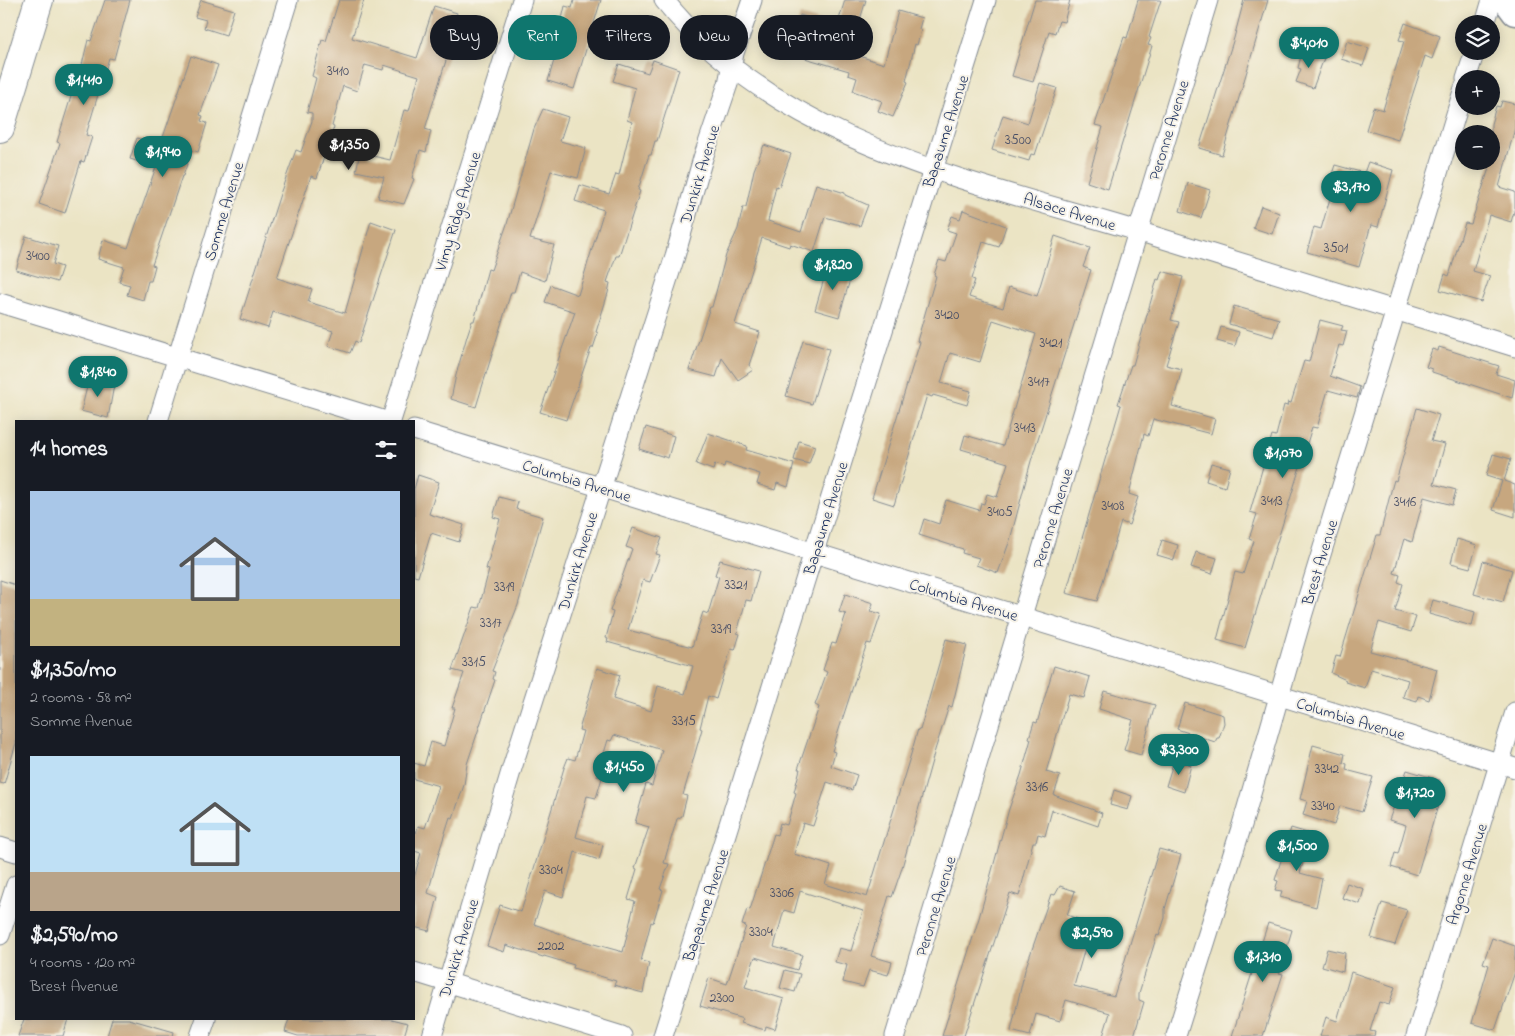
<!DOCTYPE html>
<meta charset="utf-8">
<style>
:root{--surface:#171b24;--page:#20242c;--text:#f1f3f6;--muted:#9ea1a6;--accent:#0f766e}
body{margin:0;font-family:"Indie Flower",sans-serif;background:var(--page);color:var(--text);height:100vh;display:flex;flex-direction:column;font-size:19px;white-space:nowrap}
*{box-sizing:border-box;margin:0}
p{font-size:16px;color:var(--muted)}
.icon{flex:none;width:28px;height:28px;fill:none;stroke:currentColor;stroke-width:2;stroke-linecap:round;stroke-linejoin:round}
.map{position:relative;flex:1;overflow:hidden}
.panel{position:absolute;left:15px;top:420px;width:400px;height:600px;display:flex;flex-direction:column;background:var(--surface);border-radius:0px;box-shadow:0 2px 12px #0003}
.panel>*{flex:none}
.banner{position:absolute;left:430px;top:15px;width:475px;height:45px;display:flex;gap:10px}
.buttons{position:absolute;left:1455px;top:15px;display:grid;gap:10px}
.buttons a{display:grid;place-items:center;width:45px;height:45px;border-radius:50%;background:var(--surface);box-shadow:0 2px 12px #0003;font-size:25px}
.price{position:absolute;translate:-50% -42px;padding:0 11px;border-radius:18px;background:var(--accent);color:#fff;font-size:16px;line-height:32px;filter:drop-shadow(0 1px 2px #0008)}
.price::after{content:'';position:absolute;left:50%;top:30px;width:15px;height:11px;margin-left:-8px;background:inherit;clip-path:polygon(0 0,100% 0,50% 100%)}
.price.current{background:#222;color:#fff}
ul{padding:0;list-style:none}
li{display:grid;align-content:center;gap:10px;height:265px;padding:0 15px}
li span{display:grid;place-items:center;height:155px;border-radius:0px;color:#555}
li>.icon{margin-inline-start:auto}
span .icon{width:90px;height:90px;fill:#fffc;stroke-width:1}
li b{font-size:21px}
h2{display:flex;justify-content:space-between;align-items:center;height:60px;padding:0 15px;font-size:21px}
.pill{padding:0 18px;border-radius:22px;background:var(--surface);box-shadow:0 2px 12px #0003;font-size:18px;line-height:45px}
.pill.current{background:var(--accent);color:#fff}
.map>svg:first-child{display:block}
.building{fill:#c7a77f;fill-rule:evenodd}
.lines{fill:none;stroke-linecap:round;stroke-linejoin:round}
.street-casing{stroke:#838a91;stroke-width:21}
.secondary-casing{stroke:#838a91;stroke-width:29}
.highway-casing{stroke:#838a91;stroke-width:30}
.street{stroke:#fff;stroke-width:19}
.secondary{stroke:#fff;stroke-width:26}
.highway{stroke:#fff;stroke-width:28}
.labels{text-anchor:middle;stroke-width:4;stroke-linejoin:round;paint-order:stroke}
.number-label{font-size:14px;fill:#464d66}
.street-label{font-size:16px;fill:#1b2f5e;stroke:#f7f3e8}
</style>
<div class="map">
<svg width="1515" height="1036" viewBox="0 0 1515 1036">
<rect width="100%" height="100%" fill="#f7f3e8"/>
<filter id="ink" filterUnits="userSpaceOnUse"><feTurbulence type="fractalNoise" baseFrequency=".02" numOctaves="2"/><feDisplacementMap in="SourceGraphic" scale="10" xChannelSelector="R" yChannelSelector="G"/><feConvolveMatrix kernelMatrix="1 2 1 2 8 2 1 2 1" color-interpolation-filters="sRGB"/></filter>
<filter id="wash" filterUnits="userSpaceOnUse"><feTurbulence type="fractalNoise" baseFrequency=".0096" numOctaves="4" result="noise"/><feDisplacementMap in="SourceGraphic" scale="20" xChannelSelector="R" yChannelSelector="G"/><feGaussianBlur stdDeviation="1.12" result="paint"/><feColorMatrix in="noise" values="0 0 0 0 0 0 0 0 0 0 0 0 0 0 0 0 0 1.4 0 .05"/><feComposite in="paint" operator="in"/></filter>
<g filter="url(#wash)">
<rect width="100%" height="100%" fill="#ebe4c4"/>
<g id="blocks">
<path class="building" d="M105 0H130L114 59 109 58 86 135 92 137 84 162 81 161 65 213 39 204 60 143 57 142 77 77H79L88 40 91 41Z
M201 0 234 10 226 35 204 28 206 20 195 17Z
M339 0H364L352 38 417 58 434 6 457 13 454 25 459 26 454 41H452L425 129 431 131 426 152 420 150 412 178 414 179 404 204 378 198 384 177 356 171 360 153 390 160 404 110 409 111 419 76 384 65 383 70 365 65 357 91 343 86 332 126 334 127 317 178 311 176 277 278 312 289 308 302 345 313 371 221 396 230 359 343 355 341 350 353 328 346 333 331 273 312 268 328 240 319 280 194 296 150 301 152 312 121V113L307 112 316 78 312 76 322 40 326 41Z
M574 0H601L574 89 548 81 562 33 559 32 565 6 572 8Z
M845 0H866L850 53 884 64 898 11 922 18 919 29 921 30 917 45 915 44 906 81 908 82 893 117 878 111 882 101 853 91 857 78 848 75 849 71 788 53 800 15 837 26Z
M1035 0H1070L1064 22 1059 21 1055 33 1049 31 1033 82 1012 76Z
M1138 0H1161L1149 37 1151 38 1148 45 1152 46 1108 189 1087 182 1103 127 1095 125 1124 37 1127 38Z
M1244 0H1268L1222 155 1199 148 1234 38Z
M1405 23 1440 36 1432 59 1425 56 1398 140 1366 130 1373 107 1383 110 1404 41 1399 40Z
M1347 41 1369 48 1363 66 1341 59Z
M1302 52 1324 58 1313 88 1296 82 1301 69 1298 68Z
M191 56 218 65 200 115 203 116 201 121 207 123 198 152 192 150 183 176H182L152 265 155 266 151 281H148L143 300 127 295 130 285 119 282 124 267 98 259 103 240 128 248 156 167 130 159 137 138 160 146Z
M653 60 679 69 657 141H655L651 155H649L647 161 638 190 640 191 619 256H616L607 282 610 283 608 293 596 332 598 333 593 348H591L566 420 540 412 575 312 545 302 551 285 578 295 604 210 575 201 580 185 609 194 616 174 619 175 632 122 627 120 635 88 613 81 619 64 648 73Z
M1040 83 1057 88 1035 155 1031 154 1029 161 992 150 1003 115 1028 123Z
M1502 101 1515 104V128L1499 187 1515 192V208L1511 222 1489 215 1473 271 1490 276 1481 302 1440 290 1445 274 1449 276 1465 223 1471 224 1491 162V124L1496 106 1500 107Z
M543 109 568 117 560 141 586 148 578 178 551 171 530 239 554 245 545 281 520 272 514 292H511L476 407 451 399 456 375 467 336 472 321H474L488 269 491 270 507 224 534 129Z
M764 145 791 154 779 187 776 186 768 221 801 232 816 184 845 193V195L868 205 860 226 825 217 814 252 790 244 789 247 762 238 735 324 760 332 749 365 753 370 738 380 722 358 716 377 689 370 710 307H712L726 255 738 229 743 207H746L754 170Z
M1368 162 1393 170 1378 227 1371 225 1359 267 1307 252 1314 227 1321 229 1334 185 1329 183 1335 165 1364 173Z
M1188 183 1210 190 1201 218 1180 211Z
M1261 206 1279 213 1272 234 1253 228Z
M963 210 1006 226 999 247 983 242 972 279 975 280 969 297 1003 308 1009 287 1037 296 1055 236 1090 248 1083 267 1091 270 1031 461 1010 540 998 573 976 565 979 558 962 553 963 549 919 535 924 519 939 524 946 500 979 510 981 503 984 504 987 494 997 497 1008 463 961 449 965 435 1003 446 1036 334 993 320 980 362 950 353 941 383 971 391 967 405 933 395 932 397 927 395 894 505 872 498 920 342 917 341 936 276 934 275 939 260 946 262 956 233 947 230 952 216 960 219Z
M26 236 58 246 53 264 62 267 57 282 16 270Z
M828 265 852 273 839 317 815 310Z
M1162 271 1183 277 1171 320 1179 322 1166 365 1182 369 1172 406 1215 419 1211 434 1153 419 1148 436 1144 434 1129 494 1138 497 1129 525 1121 522 1097 601 1066 593 1121 405 1118 404 1131 365H1133L1157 279 1159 280Z
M1234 306 1279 319 1273 337 1229 324Z
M1320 320 1343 326 1341 330 1347 331 1343 346 1339 345 1330 376 1360 387 1357 398 1328 390 1317 428 1312 427 1245 648 1217 640 1235 572 1243 574 1254 541 1249 539 1257 514 1250 512 1272 435 1276 436 1284 405 1287 406 1288 402 1291 403 1304 361 1309 362Z
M1221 327 1239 332 1235 346 1217 341Z
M803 341 829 349 812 404 786 396Z
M1439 347 1499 366 1496 374 1515 380 1512 398 1432 372V369L1426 367 1432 349 1438 351Z
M76 361 90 364 86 383 72 380Z
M89 379 114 385 108 418 81 411Z
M1417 408 1439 415 1431 441 1445 444 1434 484 1456 490 1452 505 1424 497 1412 542 1404 539 1394 573 1400 575 1398 582 1403 584 1395 611 1416 617 1411 632 1379 622 1370 651 1437 669 1429 700 1418 696 1417 701 1403 697 1408 680 1371 669 1365 688 1345 682 1346 680 1331 673 1336 656 1340 657 1377 535H1380L1392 487 1394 480 1396 481Z
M646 427 674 436 668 458 639 449Z
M708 433 747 446 746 450 794 464 788 487 777 483 775 490 757 484 760 474 725 463 724 467 715 464 713 470 696 464Z
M799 441 815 446 809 464 794 460Z
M1493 454 1511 459 1504 481 1515 485V517L1493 510 1502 481 1486 476Z
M1211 463 1230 468 1225 487 1206 481Z
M418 475 439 482 429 514 464 525 459 542 431 533 418 577 414 576V489Z
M499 497 518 502 516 509 543 517 518 605 492 671 495 672 493 679 495 680 467 764 464 785 453 818 450 817 440 849 428 893 438 897 429 931 414 927V878L421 853 414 851V832L416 833 418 826 425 828 439 786 414 779V763L424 766 431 742 444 746 455 708H452L464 673 452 670 474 607 479 608 489 570 486 569 500 519 493 517Z
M633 528 662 538 656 554 660 555 650 582 643 580 628 630 692 647 703 612 708 614 719 576 715 575 720 560 759 571 751 601 746 600 737 633 740 634 735 650 731 649 716 699 708 696 700 728 702 729 683 795 687 796 682 816 677 819 667 852 664 863 669 864 660 889 663 890 653 923 651 922 641 961 649 963 643 993 614 985 616 981 573 968 574 965 544 956 543 957 506 945 504 952 487 946 500 905 521 912 564 768 568 758 575 760 583 731 579 730 597 668 620 675 613 699 651 711 658 686 685 694 693 666 607 642 608 639 606 638 613 612 610 611 632 549 626 547ZM614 735 662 750 652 786 646 784 635 823 649 827 635 868 637 869 628 899 635 901 623 952 572 938 534 924 545 891 563 897 575 852 599 860 603 845 576 837 587 796 596 798 602 778 597 776 608 740 611 741Z
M1457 539 1477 545 1470 568 1451 563Z
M1162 540 1178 545 1174 560 1157 555Z
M1196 552 1217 558 1212 574 1191 567Z
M1483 561 1512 570 1503 602 1474 594Z
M0 580 16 585V743L4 784 0 783Z
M845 594 873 603 871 611 881 614 871 644 867 643 832 751 835 752 831 766 857 775 852 790 827 782 813 826 803 823 794 854 831 866 825 884 867 897 911 754 918 729 920 730 946 639 967 645 952 707 949 706 935 750 901 871 892 897 889 896 871 956 892 962 888 975 869 970 863 987 843 982 847 965 835 962 839 948 851 951 863 911 800 891 794 913 784 910 774 947 802 955 797 970 755 957 745 987 784 999 775 1029 766 1026 765 1030 741 1023 743 1019 700 1006 709 978 727 984 746 926 742 925 747 909 750 910 774 834 777 835 780 823 787 825 796 793 794 792 800 769H798L819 707 815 705 827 672 823 670 832 643 836 644 846 614 839 612Z
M1433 600 1475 612 1472 626 1429 614Z
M1054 666 1090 677 1084 698 1069 694 1046 772 1060 776 1054 795 1102 813 1098 826 1052 810 1045 836 1038 834 1036 842H1033L1019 896 1010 893 964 1036H942L979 918 1009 809 1021 775 1031 739 1029 738 1034 722 1037 723Z
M1104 691 1155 705 1141 755 1124 750 1133 720 1099 709Z
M1185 703 1223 715 1224 723 1219 738H1217L1215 742 1177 729Z
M1313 745 1345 754 1343 763 1347 764 1346 770 1373 777 1362 812 1340 806 1334 825 1303 815 1307 801 1300 799Z
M1174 760 1191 765 1184 792 1166 786Z
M1407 770 1440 780 1437 794 1441 796 1417 875 1391 867 1395 853 1398 854 1406 825 1389 820Z
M1114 790 1132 796 1128 810 1110 805Z
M1291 828 1311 834 1300 873 1322 879 1316 907 1280 897 1282 891 1275 890 1278 881 1275 880Z
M1159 849 1181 855 1165 909V918L1159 936 1157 935 1139 993V1000L1144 1002 1134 1036H1103L1110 1013 1066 1000 1060 1021 1036 1014 1030 1036 1011 1031 1025 970 1051 894 1055 895 1060 886 1075 891 1067 915 1092 924 1074 986 1114 996Z
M1347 883 1364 889 1360 904 1342 898Z
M1382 903 1407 910 1395 945 1371 938Z
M1268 923 1292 930 1279 973 1283 974 1263 1036H1232Z
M1492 938 1515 946V972L1495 1030 1472 1023 1489 965 1483 963Z
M1327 949 1345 953 1343 972 1322 966Z
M785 970 800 974 795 992 780 988Z
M1351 972 1395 987 1389 1005 1379 1002 1370 1031 1375 1032 1374 1036H1320L1326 1017 1337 1021Z
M24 1019H68L63 1036H18Z
M112 1019H129L174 1032 173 1036H107Z
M289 1019H392L408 1023 404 1036H298L285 1032Z"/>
</g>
</g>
<g filter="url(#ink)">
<use href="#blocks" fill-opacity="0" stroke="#838a91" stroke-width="1"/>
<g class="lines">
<g class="street-casing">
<path id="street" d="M664 0C779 144 977 182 1144 233 1268 271 1392 308 1515 347
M1485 24 1492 0
M1466 79 1475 51
M0 303 386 421
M158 421 288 0
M391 421 522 0
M414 430 1515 768
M0 847 16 852
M0 935 16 885
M414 972 622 1036
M200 1036 206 1019
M432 1036 512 768 675 256 703 158 728 84 734 53 752 0
M663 1036 986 0
M895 1036 1208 0
M1176 1036 1242 825 1303 613 1464 88
M1416 1036 1515 712"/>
</g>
<g class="secondary-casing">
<path id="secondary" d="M1506 0 1515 12"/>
</g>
<g class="highway-casing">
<path id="highway" d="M0 128 39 0"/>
</g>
<use href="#street" class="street"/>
<use href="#secondary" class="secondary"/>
<use href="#highway" class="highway"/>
</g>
</g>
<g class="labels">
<g class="number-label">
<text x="338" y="75">3410</text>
<text x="1018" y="144">3500</text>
<text x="1336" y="252">3501</text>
<text x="38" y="260">3400</text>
<text x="947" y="319">3420</text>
<text x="1051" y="347">3421</text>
<text x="1039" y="386">3417</text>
<text x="1025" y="432">3413</text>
<text x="1272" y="505">3413</text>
<text x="1405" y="506">3416</text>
<text x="1113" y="510">3408</text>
<text x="1000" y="516">3405</text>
<text x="736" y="589">3321</text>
<text x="504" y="591">3319</text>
<text x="491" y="627">3317</text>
<text x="721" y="633">3319</text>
<text x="474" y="666">3315</text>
<text x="684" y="725">3315</text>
<text x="1327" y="773">3342</text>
<text x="1037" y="791">3316</text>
<text x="1323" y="810">3340</text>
<text x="551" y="874">3304</text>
<text x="782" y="897">3306</text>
<text x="761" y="936">3304</text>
<text x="551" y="950">2202</text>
<text x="722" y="1002">2300</text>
</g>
<g class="street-label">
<text transform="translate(1168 130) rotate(-73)" y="6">Peronne Avenue</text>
<text transform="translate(945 131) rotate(-72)" y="6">Bapaume Avenue</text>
<text transform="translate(699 174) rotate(-73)" y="6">Dunkirk Avenue</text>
<text transform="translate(223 211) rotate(-73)" y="6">Somme Avenue</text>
<text transform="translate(457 211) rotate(-73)" y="6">Vimy Ridge Avenue</text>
<text transform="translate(1070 211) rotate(17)" y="6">Alsace Avenue</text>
<text transform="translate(577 480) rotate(17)" y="6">Columbia Avenue</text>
<text transform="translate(825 518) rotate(-73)" y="6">Bapaume Avenue</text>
<text transform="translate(1052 518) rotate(-73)" y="6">Peronne Avenue</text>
<text transform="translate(577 561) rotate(-73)" y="6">Dunkirk Avenue</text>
<text transform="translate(1319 562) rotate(-73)" y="6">Brest Avenue</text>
<text transform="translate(964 599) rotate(17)" y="6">Columbia Avenue</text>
<text transform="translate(1351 718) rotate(17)" y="6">Columbia Avenue</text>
<text transform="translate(1466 874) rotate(-73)" y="6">Argonne Avenue</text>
<text transform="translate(705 905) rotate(-72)" y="6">Bapaume Avenue</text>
<text transform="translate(935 906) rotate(-73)" y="6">Peronne Avenue</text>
<text transform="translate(458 948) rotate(-73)" y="6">Dunkirk Avenue</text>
</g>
</g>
</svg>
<div class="buttons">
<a><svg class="icon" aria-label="layers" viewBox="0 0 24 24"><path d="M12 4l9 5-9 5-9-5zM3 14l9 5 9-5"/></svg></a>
<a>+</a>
<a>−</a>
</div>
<b class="price" style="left:1309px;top:69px">$4,010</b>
<b class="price" style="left:84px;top:106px">$1,410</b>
<b class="price current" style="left:349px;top:171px">$1,350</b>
<b class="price" style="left:163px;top:178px">$1,940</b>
<b class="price" style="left:1351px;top:213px">$3,170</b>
<b class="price" style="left:833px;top:291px">$1,820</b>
<b class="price" style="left:98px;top:398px">$1,840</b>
<b class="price" style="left:1283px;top:479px">$1,070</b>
<b class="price" style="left:1179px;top:776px">$3,300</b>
<b class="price" style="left:624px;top:793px">$1,450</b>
<b class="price" style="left:1415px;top:819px">$1,720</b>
<b class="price" style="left:1297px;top:872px">$1,500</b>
<b class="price" style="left:1092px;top:959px">$2,590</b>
<b class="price" style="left:1263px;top:983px">$1,310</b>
<div class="banner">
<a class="pill">Buy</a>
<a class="pill current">Rent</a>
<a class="pill">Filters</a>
<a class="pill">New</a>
<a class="pill">Apartment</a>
</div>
<section class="panel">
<h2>14 homes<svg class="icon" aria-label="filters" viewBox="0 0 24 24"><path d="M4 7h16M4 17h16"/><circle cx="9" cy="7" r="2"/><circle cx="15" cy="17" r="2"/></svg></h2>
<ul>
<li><span style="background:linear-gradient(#a9c7e8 70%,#c2b280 0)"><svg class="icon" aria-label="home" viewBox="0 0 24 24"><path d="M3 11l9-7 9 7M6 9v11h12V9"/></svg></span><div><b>$1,350/mo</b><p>2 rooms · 58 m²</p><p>Somme Avenue</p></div></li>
<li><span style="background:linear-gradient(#bfe0f5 75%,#b9a48a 0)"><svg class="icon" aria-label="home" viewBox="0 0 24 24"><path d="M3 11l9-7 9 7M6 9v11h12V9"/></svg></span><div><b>$2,590/mo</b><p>4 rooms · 120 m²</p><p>Brest Avenue</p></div></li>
</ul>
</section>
</div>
